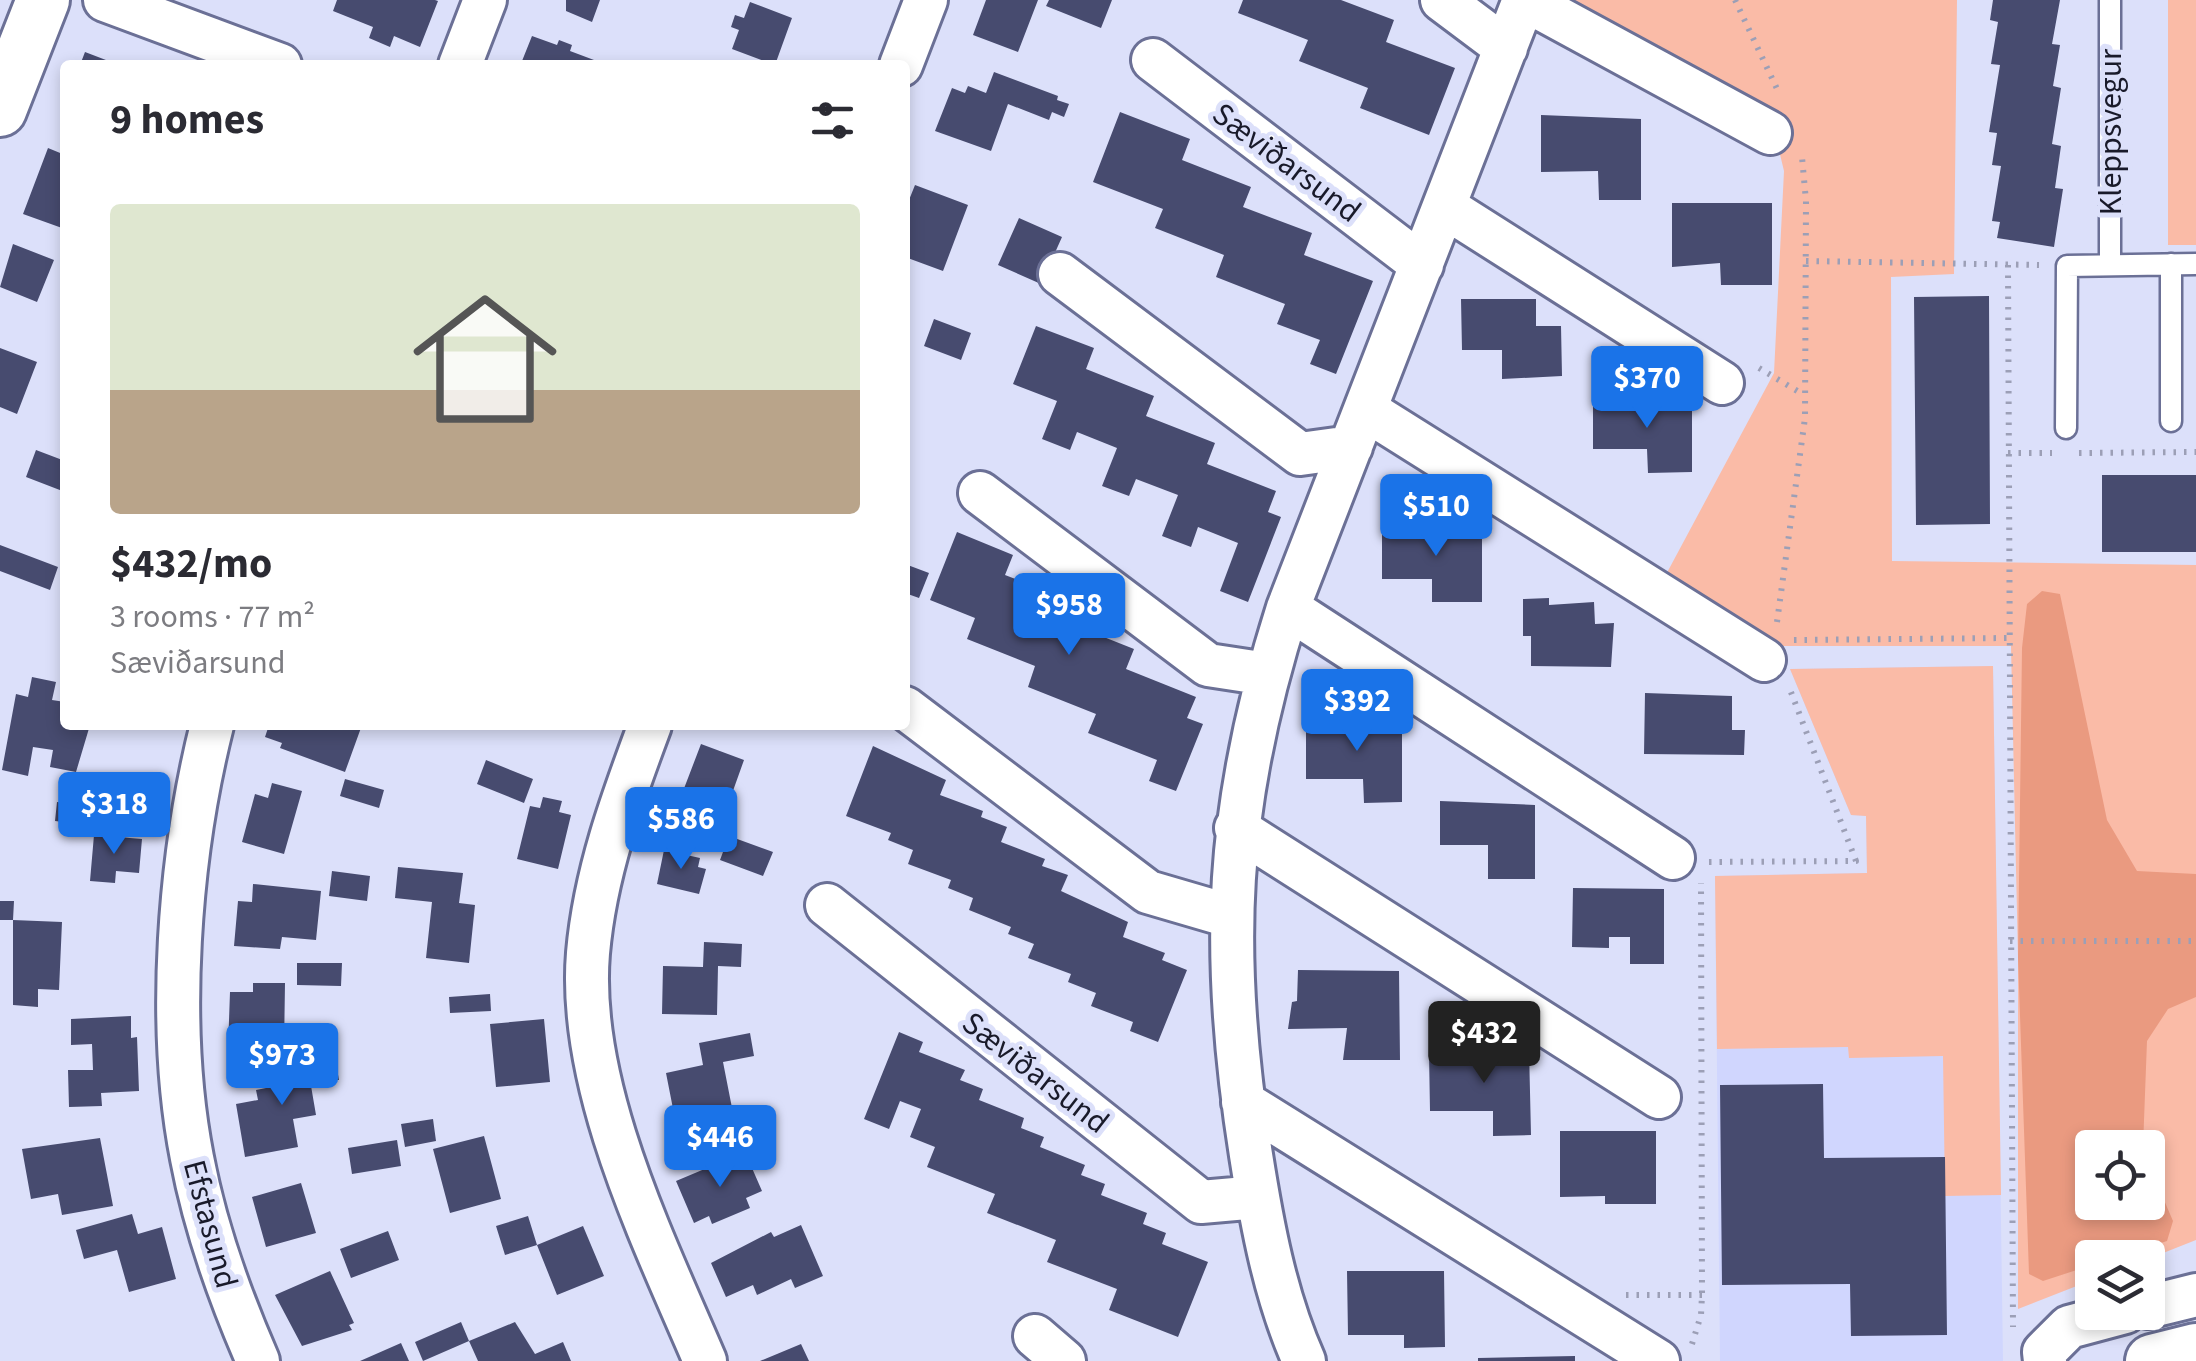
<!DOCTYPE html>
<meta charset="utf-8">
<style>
:root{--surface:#fff;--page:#f2f2f3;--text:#2b2b33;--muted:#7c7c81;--line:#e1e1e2;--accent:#1a73e8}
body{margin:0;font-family:"Source Sans 3",sans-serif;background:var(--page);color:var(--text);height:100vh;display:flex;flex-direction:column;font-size:38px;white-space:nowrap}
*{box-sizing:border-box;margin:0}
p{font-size:32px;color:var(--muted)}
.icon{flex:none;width:55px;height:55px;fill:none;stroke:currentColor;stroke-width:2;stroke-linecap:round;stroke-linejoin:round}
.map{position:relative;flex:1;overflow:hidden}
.sheet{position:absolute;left:60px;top:60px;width:850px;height:670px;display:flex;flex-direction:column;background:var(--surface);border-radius:10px;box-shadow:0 5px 15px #0003}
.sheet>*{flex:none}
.tools{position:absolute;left:2075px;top:1130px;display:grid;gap:20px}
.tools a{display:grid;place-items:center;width:90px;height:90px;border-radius:10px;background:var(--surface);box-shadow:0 5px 15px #0003;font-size:50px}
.price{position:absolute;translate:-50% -85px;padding:0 22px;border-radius:10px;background:var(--accent);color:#fff;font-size:32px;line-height:65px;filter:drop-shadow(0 2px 5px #0008)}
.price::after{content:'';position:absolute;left:50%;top:60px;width:30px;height:22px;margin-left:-15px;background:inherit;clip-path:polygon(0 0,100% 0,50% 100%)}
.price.current{background:#222;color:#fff}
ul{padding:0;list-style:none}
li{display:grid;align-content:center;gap:20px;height:530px;padding:0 50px}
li+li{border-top:2px solid var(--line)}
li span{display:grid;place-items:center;height:310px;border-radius:10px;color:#555}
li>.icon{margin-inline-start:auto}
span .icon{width:180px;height:180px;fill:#fffc;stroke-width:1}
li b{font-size:42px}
h2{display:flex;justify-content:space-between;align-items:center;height:120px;padding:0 50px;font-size:42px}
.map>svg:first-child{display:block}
.built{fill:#d0d6fe}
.green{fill:#fabba7;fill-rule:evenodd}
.forest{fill:#ea9a80}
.building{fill:#474b6f}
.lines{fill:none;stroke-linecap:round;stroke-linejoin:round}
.service-casing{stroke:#6b7096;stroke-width:25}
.minor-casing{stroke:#6b7096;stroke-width:48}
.tertiary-casing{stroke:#6b7096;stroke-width:58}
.path{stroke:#9c9fb6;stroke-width:6;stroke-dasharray:2.5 8;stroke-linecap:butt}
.service{stroke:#fff;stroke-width:20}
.minor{stroke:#fff;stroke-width:42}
.tertiary{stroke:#fff;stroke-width:52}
.labels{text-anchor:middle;stroke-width:10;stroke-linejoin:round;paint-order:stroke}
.street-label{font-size:32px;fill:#191a2a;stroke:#dce0fa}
</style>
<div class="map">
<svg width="2196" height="1361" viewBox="0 0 2196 1361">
<rect width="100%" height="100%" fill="#dce0fa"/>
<path class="built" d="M1993 666 2003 1361H1720L1715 876 1867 873 1866 816 1851 815 1790 669Z"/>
<path class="green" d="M1543 0H1957L1954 274 1891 277 1892 561 2196 565V1240L2148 1259 2092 1258V1280L2018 1309V958L2011 646H1772L1662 582 1774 373 1784 171 1771 117ZM2092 1148H2148V1202H2092Z
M2168 0H2196V245H2168Z
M1993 666 2001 1195 1945 1196 1943 1056 1849 1058 1848 1047 1717 1049 1715 876 1867 873 1866 816 1851 815 1790 669Z"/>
<path class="forest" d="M2042 591 2060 594 2107 820 2137 871 2196 874V997L2168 1009 2147 1041 2143 1147 2092 1148V1202H2148V1163L2173 1221 2167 1241 2116 1257 2092 1258V1265L2043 1281 2029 1274 2018 958 2022 648 2027 604Z"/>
<path class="building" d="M337 0H435L438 1 420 47 394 36 390 47 369 38 373 27 333 11Z
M566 0H600L592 22 566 11Z
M986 0H1038L1018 52 973 35Z
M1049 0H1112L1101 28 1046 6Z
M1243 0H1341L1394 20 1386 42 1455 68 1429 135 1360 108 1368 88 1299 61 1308 40 1238 13Z
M1993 0H2060L2052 44 2060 45 2053 86 2061 88 2052 144 2061 146 2055 188 2063 189 2054 247 1997 238 2000 222 1992 221 2001 166 1992 165 1997 133 1989 132 2000 65 1991 64 1998 22 1990 20Z
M750 2 792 18 775 65 732 49 739 30 731 27 735 15 744 18Z
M532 36 557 45 559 40 572 45 570 51 594 60 592 65 522 61Z
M85 52 119 65H80Z
M994 72 1058 96 1057 100 1069 104 1064 117 1052 112 1049 120 1008 104 991 151 935 131 952 88 965 93 968 86 986 93Z
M1120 112 1190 139 1182 160 1251 187 1243 207 1312 233 1304 255 1373 281 1336 374 1310 364 1320 340 1277 324 1285 304 1216 277 1224 255 1155 228 1163 209 1093 182Z
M1541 115 1641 119V200H1599L1598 171 1541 172Z
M48 148 65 155 62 228 23 214Z
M915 185 968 205 943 271 905 257V210Z
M1672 203H1772V285H1721L1720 263 1672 267Z
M1019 218 1062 237 1041 284 998 265Z
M13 244 54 260 37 302 0 287Z
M1989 296 1990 524 1916 525 1914 297Z
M1461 299H1536V326H1561L1562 376 1502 379V350H1462Z
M934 319 971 333 961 360 924 346Z
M1036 326 1094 348 1086 369 1154 396 1146 416 1215 443 1207 464 1276 491 1268 512 1281 517 1248 602 1220 591 1238 543 1198 527 1191 547 1162 536 1178 495 1136 479 1129 496 1102 486 1117 448 1077 432 1070 450 1042 439 1057 401 1013 384Z
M0 348 37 362 17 414 0 407Z
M1593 400 1692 402V472L1648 473 1647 449H1593Z
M36 450 65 461V492L26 477Z
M2102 475H2196V552H2102Z
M1382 525H1482V602H1432V579H1382Z
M957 532 1013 555 1005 575 1074 602 1066 622 1134 649 1126 669 1196 697 1187 718 1203 724 1176 791 1149 781 1157 760 1088 733 1096 714 1028 687 1035 666 967 639 975 618 930 600Z
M0 545 58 567 50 590 0 571Z
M905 564 929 573 919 598 905 593Z
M1549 598V605L1594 602 1595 624 1614 623 1611 667 1531 666V636H1523V599Z
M32 677 56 682 52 700 65 702V725H90L76 772 50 767 53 750 33 747 28 776 2 770 16 694 28 697Z
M1645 693 1732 696V730H1745L1744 755 1644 754Z
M1306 716 1402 721V802L1364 803 1363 779H1306Z
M269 725H362L345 772 280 748 282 743 265 737Z
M701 744 744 760 724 816 680 799Z
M873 746 946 780 940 795 983 811 981 817 1007 827 1001 842 1045 859 1042 866 1068 875 1061 891 1128 922 1123 937 1165 953 1162 960 1187 970 1158 1042 1130 1031 1133 1022 1091 1006 1096 993 1068 982 1071 974 1028 958 1034 944 1008 934 1011 927 969 910 973 898 948 888 951 880 908 864 913 850 888 840 891 833 846 816Z
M486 760 533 779 524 803 477 784Z
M345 779 384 790 379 808 340 796Z
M272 783 302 791 284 854 242 842 255 794 268 798Z
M543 797 562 801 559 812 571 815 558 869 517 859 530 806 540 808Z
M1440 801 1535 805V879H1488V845H1440Z
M57 802 89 806 87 825 55 821Z
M94 835 142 839 139 873 116 871 115 883 90 881Z
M729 836 773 852 763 876 720 860Z
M664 850 700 858 698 867 706 869 699 894 657 884Z
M398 867 463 873 459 903 475 905 469 963 426 958 432 902 395 898Z
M332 871 370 876 367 901 329 896Z
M253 884 321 891 316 940 282 937 280 949 234 946 238 901 252 902Z
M1573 888 1664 889V964H1630V937H1609V948L1572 947Z
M0 901H14L13 920 62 922 59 990 38 989V1007L13 1005V920H0Z
M704 942 742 944 741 967 718 966 717 1015 662 1014 663 966 703 967Z
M297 963H342L341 986 297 985Z
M1298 970 1399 971 1400 1060H1343L1347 1028 1288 1029 1292 1002 1297 1001Z
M253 983H285L284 1050 228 1049 230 992H253Z
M490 994 491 1011 450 1013 449 997Z
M131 1016V1038L137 1037 139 1091 101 1093 102 1106 69 1107 68 1070H93L92 1044 71 1045V1019Z
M544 1019 550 1082 496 1087 490 1024Z
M899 1032 923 1042 919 1052 965 1070 960 1080 983 1089 979 1100 1024 1118 1021 1128 1044 1137 1040 1147 1085 1165 1081 1175 1105 1184 1101 1195 1147 1213 1143 1224 1166 1233 1162 1244 1208 1262 1178 1337 1109 1310 1117 1289 1047 1262 1056 1240 987 1213 995 1194 927 1167 935 1147 910 1137 921 1109 900 1101 889 1129 864 1119Z
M750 1033 754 1056 723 1062 733 1113 676 1124 666 1073 703 1065 699 1043Z
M1498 1049H1529L1531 1135 1493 1136V1111H1430L1429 1053Z
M335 1058 339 1080H310L316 1115 293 1119 298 1147 245 1157 236 1104 258 1100 256 1090 281 1085 278 1068Z
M1823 1084 1824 1158 1945 1157 1947 1335 1851 1336 1850 1284 1722 1285 1720 1085Z
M433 1119 436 1141 405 1147 401 1124Z
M1560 1131H1656V1204H1605V1196L1560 1197Z
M484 1136 501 1199 450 1213 433 1149Z
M100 1138 113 1206 62 1215 58 1194 31 1199 22 1149Z
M397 1140 401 1166 352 1174 348 1148Z
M745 1152 762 1191 746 1198 750 1208 712 1224 709 1216 694 1223 676 1181Z
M301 1183 316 1233 266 1247 252 1197Z
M132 1214 138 1234 162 1227 176 1279 129 1292 117 1250 84 1259 76 1230Z
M528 1216 537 1245 505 1255 496 1226Z
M801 1225 823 1276 795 1288 791 1279 757 1295 753 1285 726 1297 711 1263 771 1232 774 1237Z
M583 1226 604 1276 557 1295 537 1245Z
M388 1231 399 1260 351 1278 340 1249Z
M330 1271 354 1323 349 1325 352 1330 302 1346 275 1295Z
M1347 1271H1444L1445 1347 1404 1348V1335H1348Z
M461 1322 469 1341 423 1361 415 1342Z
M515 1322 535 1354 563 1342 571 1361H478L469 1341Z
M401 1343 409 1361H360Z
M801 1344 809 1361H760Z
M1575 1356V1361H1478V1358Z"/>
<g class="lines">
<g class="service-casing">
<path id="service" d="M2110 0V265
M2171 264V421
M2066 428 2067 266 2196 264"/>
</g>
<g class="minor-casing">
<path id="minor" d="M105 0 280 65
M1442 0 1506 48
M1525 0 1770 133
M1153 60 1422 265
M460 65 485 0
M901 65 926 0
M1445 207 1722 383
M1060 274 1300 454 1351 447
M1366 410 1764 660
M980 493 1208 665 1267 674
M1288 608 1673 858
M905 708 1148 892 1230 916
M212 725C179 856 166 1025 192 1158 205 1227 230 1297 258 1361
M650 725C622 800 595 873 588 953 577 1087 654 1241 705 1361
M1236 828 1659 1097
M827 905 1201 1202 1258 1197
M1243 1102 1658 1361
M2148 1307 2196 1295
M1035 1336 1064 1361
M1304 1361C1275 1296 1262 1225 1251 1155 1219 952 1225 805 1288 608L1524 0
M2045 1361 2044 1352 2069 1327 2125 1312"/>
</g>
<g class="tertiary-casing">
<path id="tertiary" d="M0 110 43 0
M2152 1361 2196 1350"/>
</g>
<path class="path" d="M1735 0 1779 93
M1806 261 2039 265
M2008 265 2013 1327
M1759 368 1804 395
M2008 453H2052
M2079 453 2196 452
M1777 622 1805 418 1806 201 1802 157
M1794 640 2008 638
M1709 862 1856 861 1789 687
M2010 941H2196
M1626 1295H1702
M1692 1344 1701 1315 1702 1295 1701 883"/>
<use href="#service" class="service"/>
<use href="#minor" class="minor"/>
<use href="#tertiary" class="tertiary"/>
</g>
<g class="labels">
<g class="street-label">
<text transform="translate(2110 132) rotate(-90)" y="11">Kleppsvegur</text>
<text transform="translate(1287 162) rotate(37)" y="11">Sæviðarsund</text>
<text transform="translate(1036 1072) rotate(38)" y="11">Sæviðarsund</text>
<text transform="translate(211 1224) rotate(75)" y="11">Efstasund</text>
</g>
</g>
</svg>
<div class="tools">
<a><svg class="icon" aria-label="locate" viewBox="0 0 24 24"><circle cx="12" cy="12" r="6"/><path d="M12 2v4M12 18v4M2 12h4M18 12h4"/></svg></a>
<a><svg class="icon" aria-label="layers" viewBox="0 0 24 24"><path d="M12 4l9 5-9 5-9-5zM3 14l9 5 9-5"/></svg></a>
</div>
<b class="price" style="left:1647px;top:431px">$370</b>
<b class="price" style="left:1436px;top:559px">$510</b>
<b class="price" style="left:1069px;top:658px">$958</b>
<b class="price" style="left:1357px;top:754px">$392</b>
<b class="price" style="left:114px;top:857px">$318</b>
<b class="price" style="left:681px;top:872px">$586</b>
<b class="price current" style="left:1484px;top:1086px">$432</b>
<b class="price" style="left:282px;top:1108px">$973</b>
<b class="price" style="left:720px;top:1190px">$446</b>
<section class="sheet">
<h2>9 homes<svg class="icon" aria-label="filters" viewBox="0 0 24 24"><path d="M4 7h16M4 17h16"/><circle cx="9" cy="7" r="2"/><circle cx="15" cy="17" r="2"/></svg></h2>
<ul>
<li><span style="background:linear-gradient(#dfe7d0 60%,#b9a48a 0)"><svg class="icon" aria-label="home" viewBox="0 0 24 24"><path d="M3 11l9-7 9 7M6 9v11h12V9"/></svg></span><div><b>$432/mo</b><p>3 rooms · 77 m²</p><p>Sæviðarsund</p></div></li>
</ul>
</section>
</div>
